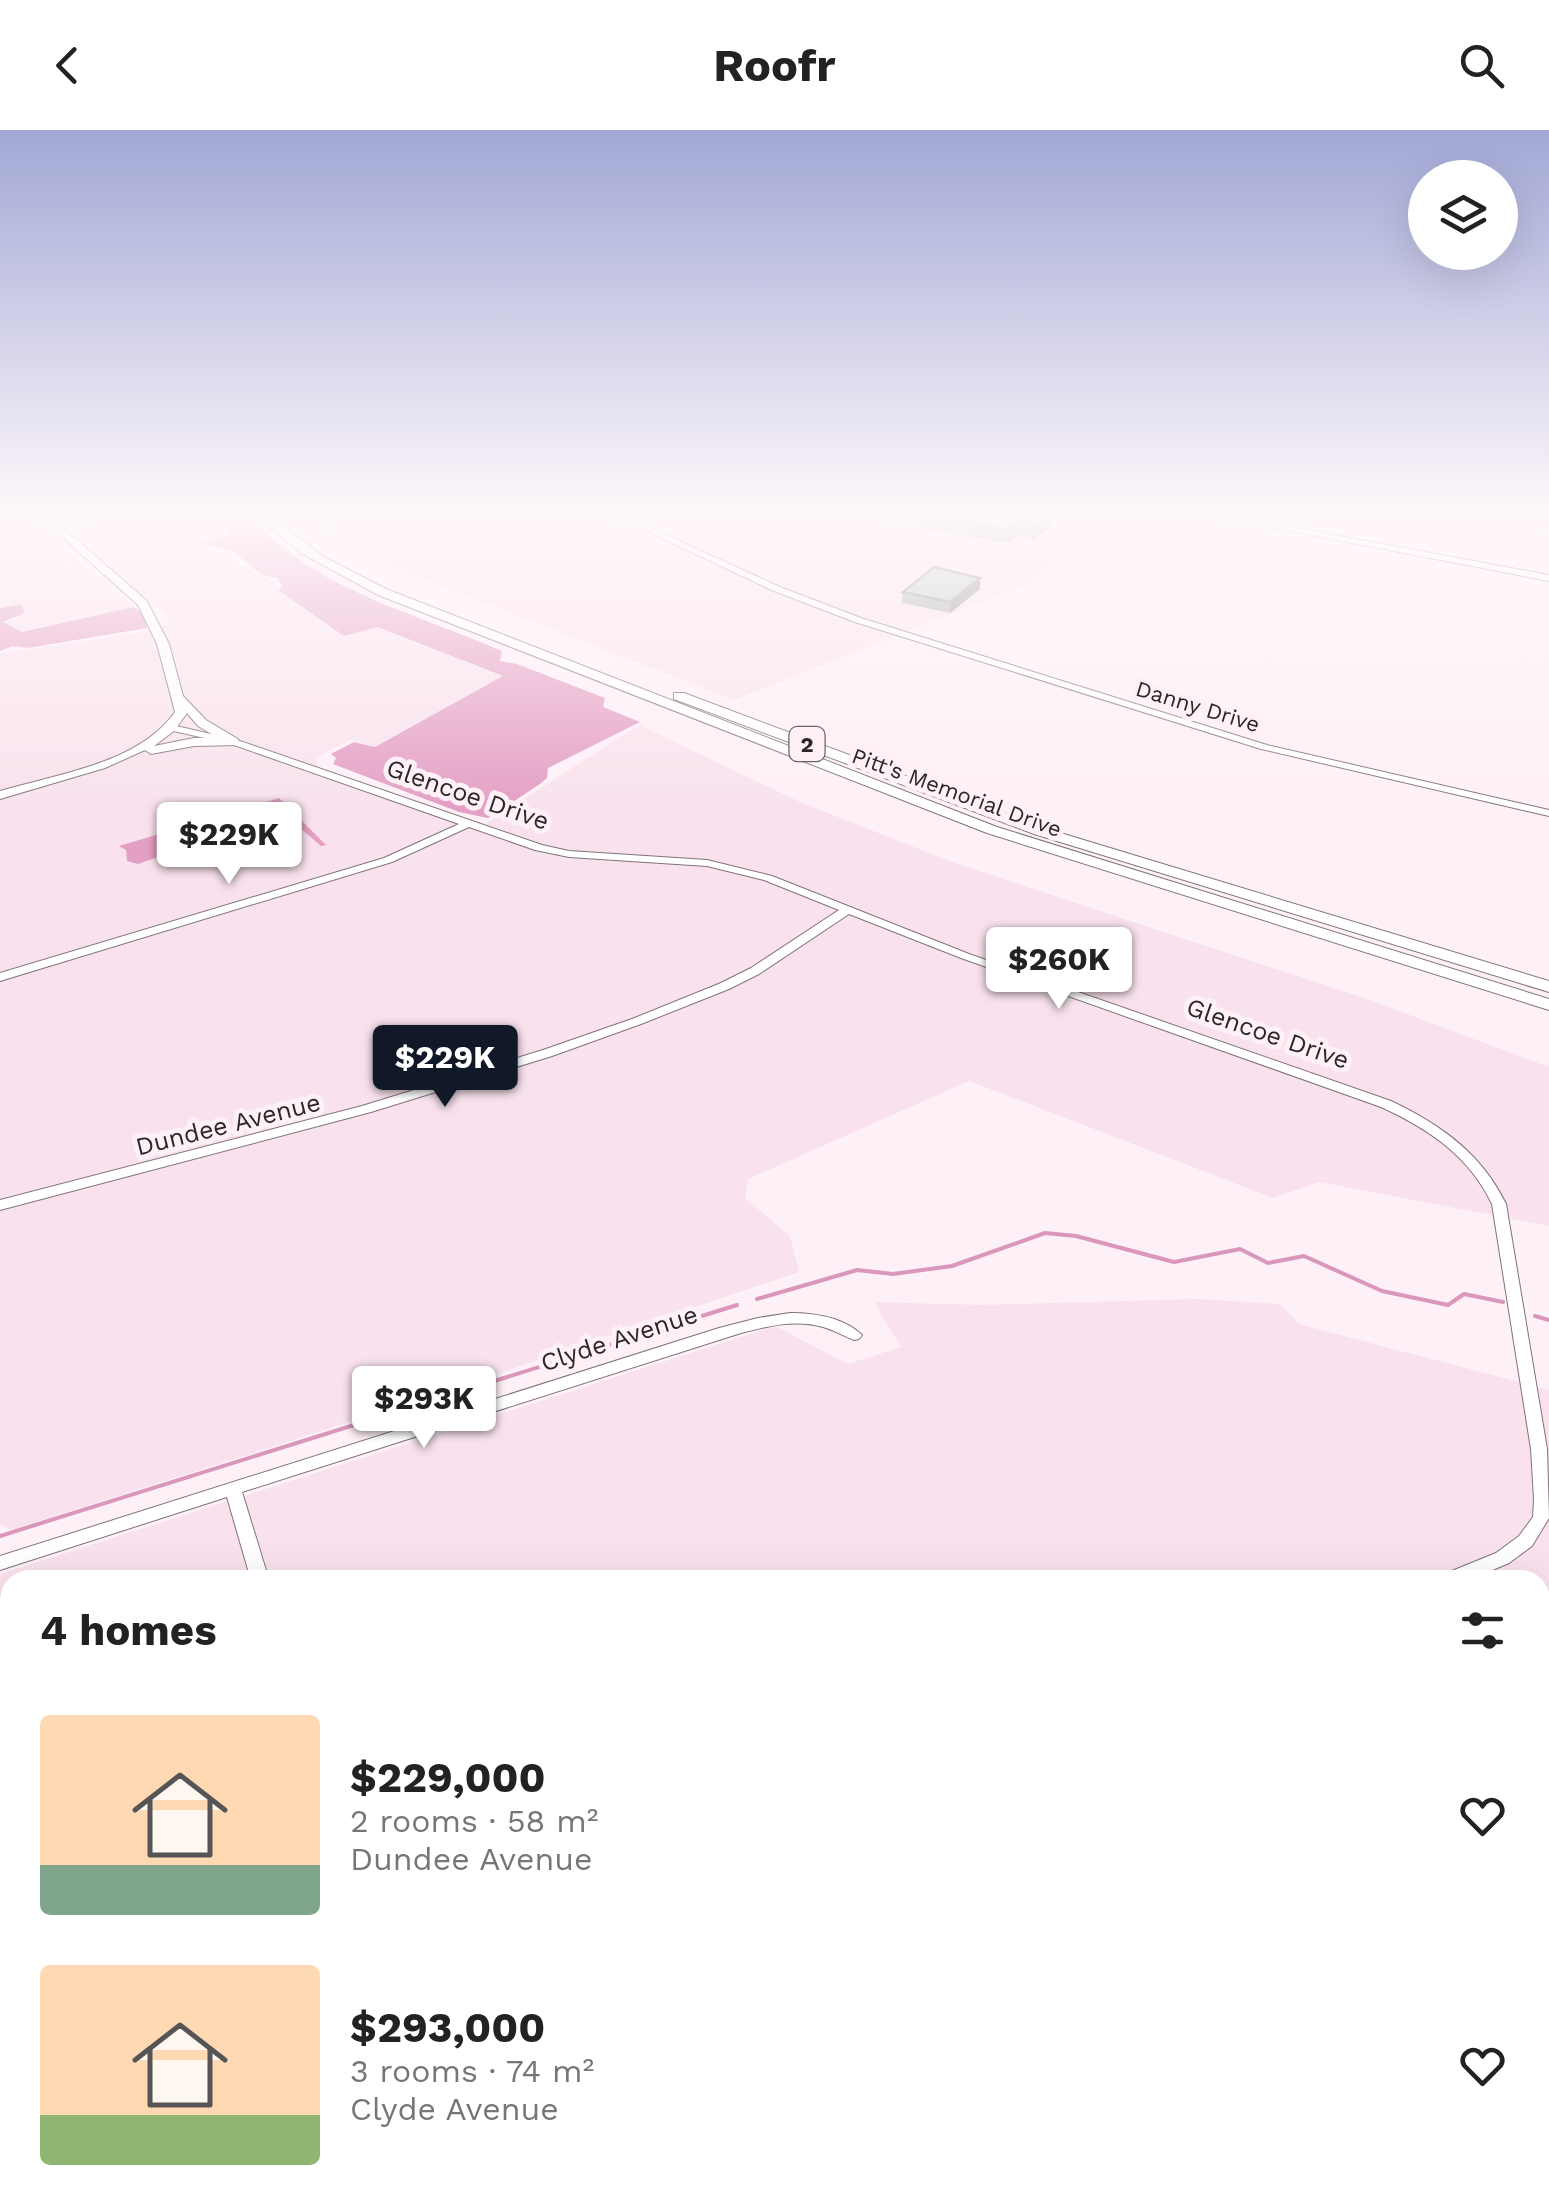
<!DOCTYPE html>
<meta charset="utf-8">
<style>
:root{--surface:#fff;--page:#f2f2f2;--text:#222;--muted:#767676;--accent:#111827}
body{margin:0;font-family:"Work Sans",sans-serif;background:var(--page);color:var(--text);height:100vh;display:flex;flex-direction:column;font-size:38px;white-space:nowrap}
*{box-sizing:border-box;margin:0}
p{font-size:32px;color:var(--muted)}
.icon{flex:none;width:55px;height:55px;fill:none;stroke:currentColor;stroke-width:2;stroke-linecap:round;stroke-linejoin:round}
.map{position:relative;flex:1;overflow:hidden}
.side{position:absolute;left:0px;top:1440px;width:1550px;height:642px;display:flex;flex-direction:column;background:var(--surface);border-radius:30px 30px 0 0;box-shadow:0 10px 40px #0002}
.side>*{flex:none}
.controls{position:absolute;left:1408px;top:30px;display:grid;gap:20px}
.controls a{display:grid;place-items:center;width:110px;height:110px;border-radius:50%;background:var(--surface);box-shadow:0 10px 40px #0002;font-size:50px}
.price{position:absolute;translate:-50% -85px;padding:0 22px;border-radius:10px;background:#fff;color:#222;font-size:32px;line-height:65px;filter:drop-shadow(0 2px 5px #0008)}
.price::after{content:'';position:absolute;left:50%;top:60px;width:30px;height:22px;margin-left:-15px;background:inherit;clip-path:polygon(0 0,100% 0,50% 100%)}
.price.active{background:var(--accent);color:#fff}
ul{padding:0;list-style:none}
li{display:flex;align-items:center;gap:30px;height:250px;padding:0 40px}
li span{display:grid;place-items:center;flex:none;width:280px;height:200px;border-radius:10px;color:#555}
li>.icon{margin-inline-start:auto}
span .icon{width:120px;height:120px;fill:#fffc;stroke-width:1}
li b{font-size:42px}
h2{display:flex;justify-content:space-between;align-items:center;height:120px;padding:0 40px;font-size:42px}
header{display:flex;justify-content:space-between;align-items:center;height:130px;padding:0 40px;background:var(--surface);font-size:45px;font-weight:700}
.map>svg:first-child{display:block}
.built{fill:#f9e2ed}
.forest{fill:#e4a0c4}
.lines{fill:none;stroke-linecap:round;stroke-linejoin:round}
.stream{stroke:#da97bb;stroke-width:4}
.minor-casing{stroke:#807379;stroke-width:2}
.major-casing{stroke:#807379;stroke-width:2}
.highway-casing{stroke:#807379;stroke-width:2}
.minor{fill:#fff;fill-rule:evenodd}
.major{fill:#fff;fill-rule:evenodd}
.highway{fill:#fff;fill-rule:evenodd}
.wall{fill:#9ea9a0}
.shaded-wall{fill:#818982}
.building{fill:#b8c4ba;stroke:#818982;stroke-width:2.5}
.labels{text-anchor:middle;stroke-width:10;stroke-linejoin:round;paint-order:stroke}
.far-street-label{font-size:22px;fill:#2b2628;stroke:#fef0f7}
.shield{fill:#fef0f7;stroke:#6a6366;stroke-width:2.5}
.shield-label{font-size:22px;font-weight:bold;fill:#2b2628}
.street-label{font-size:25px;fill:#2b2628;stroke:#fef0f7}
</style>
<header><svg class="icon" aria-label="back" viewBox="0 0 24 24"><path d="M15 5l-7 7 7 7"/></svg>Roofr<svg class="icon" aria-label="search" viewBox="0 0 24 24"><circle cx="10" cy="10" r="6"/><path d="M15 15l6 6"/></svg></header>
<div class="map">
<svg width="1549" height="2081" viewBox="0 0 1549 2081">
<rect width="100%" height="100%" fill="#fef0f7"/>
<path class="built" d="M213 387 223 403 198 412 279 456 278 460 504 547 375 617 351 609 316 628 318 637 485 694 639 595 800 672 952 732 1367 869 1549 937V1096L1319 1052 1273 1068 969 951 748 1049 745 1068 790 1106 799 1142 444 1262 11 1400 0 1394V523L152 501 168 494 167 487 82 409 170 389Z
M318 387H1112L1027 454 734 570 399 439 351 415Z
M51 420 68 433 78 430 134 477 32 501H15L3 491 16 489 25 479 16 475 0 478V431Z
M1196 1169 1280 1174 1299 1194 1549 1260V1700L1540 1703V1450H10V2072L478 2073 453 2081H0V1444L775 1196 848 1234 901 1217 874 1172 981 1175Z"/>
<path class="forest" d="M250 387C315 460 416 483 502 521L500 531 517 534 605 568 603 577 640 592 548 638 547 648 540 654 488 688 459 682 333 634 336 628 331 624 354 612 375 617 503 546 377 497 344 506 278 460 282 457 278 448 262 445 233 421 199 412 227 406 230 397 236 395 221 388 210 391 209 388Z
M16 475 22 476 25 483 3 492 22 502 134 477 142 483 147 498 28 518 13 516 0 521V478Z
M279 668 326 715 321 716 284 684 138 734 127 731 126 720 119 716Z
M1549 2032V2081H1429L1450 2073 1540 2072V2036Z"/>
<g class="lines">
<path class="stream" d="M757 1169 857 1140 893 1144 952 1136 1045 1103 1076 1106 1174 1132 1240 1119 1268 1133 1304 1126 1382 1161 1448 1175 1464 1164 1503 1172
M1535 1186 1549 1190
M0 1406 737 1175"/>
<g class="minor-casing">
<path id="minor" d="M83 387H96L53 400 49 398Z
M617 387H627L780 457 861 488 1267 615 1549 680V686L1261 619 855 492 774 461Z
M172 595 237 610 542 715 569 721 707 730 772 746 969 824 1391 971C1441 995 1481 1023 1506 1074L1547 1319 1549 1388 1532 1416 1509 1433 1469 1450H1439L1442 1445 1496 1423 1519 1406 1533 1387 1534 1369 1531 1319 1492 1074C1469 1026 1429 999 1381 977L961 828 849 784 759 844 729 859 641 894 552 926 371 982 0 1080V1070L362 976 543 920 632 889 721 853 751 838 839 780 764 750 707 736 569 727 535 720 469 697 392 732 0 851V843L384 728 459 694 231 614 169 600V596Z
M790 1183C815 1183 843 1187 862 1205L859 1209 854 1210C844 1206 834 1200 823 1197 796 1189 768 1196 741 1203L242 1362 269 1450H251L227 1367 0 1440V1426L719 1198 758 1188Z
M10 1883V1905L0 1908V1886Z"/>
</g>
<g class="major-casing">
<path id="major" d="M40 387H51L147 471 169 514 183 566 206 590 238 609V615L194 616 151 624 145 620 105 638 0 669V661C57 644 138 634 175 582L157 514 138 475ZM187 583 198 596 218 608H194L154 616 174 601Z
M1217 387H1238L1549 445V451Z"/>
</g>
<g class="highway-casing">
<path id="highway" d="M258 387H271L324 427 386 459 997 697 1549 869V880L987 703 378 465 301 423Z
M674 563H684L1044 698 1549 851V862L1034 704 674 569Z
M1549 1807V1837L1540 1840V1810Z
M1549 1865V1916L1540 1919V1868Z
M847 2072H900L896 2081H843Z
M1020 2072H1073L1069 2081H1016Z"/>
</g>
<use href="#minor" class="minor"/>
<use href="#major" class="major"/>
<use href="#highway" class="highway"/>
</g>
<path class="wall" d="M886 387H1062L1034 409 1018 405 1007 413 894 394Z
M980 448V459L950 483 902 473 903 462Z"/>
<path class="shaded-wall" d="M1045 387H1062L1034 409 1035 395Z
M1019 391 1018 405 1007 413 1008 399Z
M980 448V459L950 483V472Z"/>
<path class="building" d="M938 387H1045L1035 395 1019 391 1008 399Z
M934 437 980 448 950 472 903 462Z"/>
<linearGradient id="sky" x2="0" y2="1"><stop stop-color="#a2a8d6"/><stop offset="0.57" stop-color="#fff8fb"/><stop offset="1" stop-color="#fff8fb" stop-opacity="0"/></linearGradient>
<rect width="1549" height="678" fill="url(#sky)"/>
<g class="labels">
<g class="far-street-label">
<text transform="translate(1198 576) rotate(17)" y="8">Danny Drive</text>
<text transform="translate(957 662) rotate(20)" y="8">Pitt's Memorial Drive</text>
</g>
<rect class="shield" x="789.5" y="597" width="35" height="34" rx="8"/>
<g class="shield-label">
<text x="807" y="622">2</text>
</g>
<g class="street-label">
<text transform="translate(468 664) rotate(19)" y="9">Glencoe Drive</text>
<text transform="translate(1268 903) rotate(19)" y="9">Glencoe Drive</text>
<text transform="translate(228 994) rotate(-14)" y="9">Dundee Avenue</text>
<text transform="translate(619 1208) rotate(-18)" y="9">Clyde Avenue</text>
</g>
</g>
</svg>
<div class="controls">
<a><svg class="icon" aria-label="layers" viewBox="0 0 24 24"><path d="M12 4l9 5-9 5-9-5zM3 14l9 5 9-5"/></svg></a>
</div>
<b class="price" style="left:229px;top:757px">$229K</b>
<b class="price" style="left:1059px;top:882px">$260K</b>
<b class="price active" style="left:445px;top:980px">$229K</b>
<b class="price" style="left:424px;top:1321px">$293K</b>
<section class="side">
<h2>4 homes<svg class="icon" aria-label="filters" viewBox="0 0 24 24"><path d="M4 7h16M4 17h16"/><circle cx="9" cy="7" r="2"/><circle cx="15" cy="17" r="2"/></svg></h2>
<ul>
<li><span style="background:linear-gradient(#ffd9b3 75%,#7fa58c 0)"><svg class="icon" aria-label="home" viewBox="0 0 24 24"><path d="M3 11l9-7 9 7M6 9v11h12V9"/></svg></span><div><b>$229,000</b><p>2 rooms · 58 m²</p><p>Dundee Avenue</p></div><svg class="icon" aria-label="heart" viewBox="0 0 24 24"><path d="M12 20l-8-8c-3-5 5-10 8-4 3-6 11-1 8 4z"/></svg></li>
<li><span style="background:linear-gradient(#ffd9b3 75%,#8fb573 0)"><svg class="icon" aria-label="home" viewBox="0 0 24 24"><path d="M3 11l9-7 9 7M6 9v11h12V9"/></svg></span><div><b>$293,000</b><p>3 rooms · 74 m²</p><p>Clyde Avenue</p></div><svg class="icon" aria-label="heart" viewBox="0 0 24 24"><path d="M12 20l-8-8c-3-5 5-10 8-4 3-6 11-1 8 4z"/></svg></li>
</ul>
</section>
</div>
